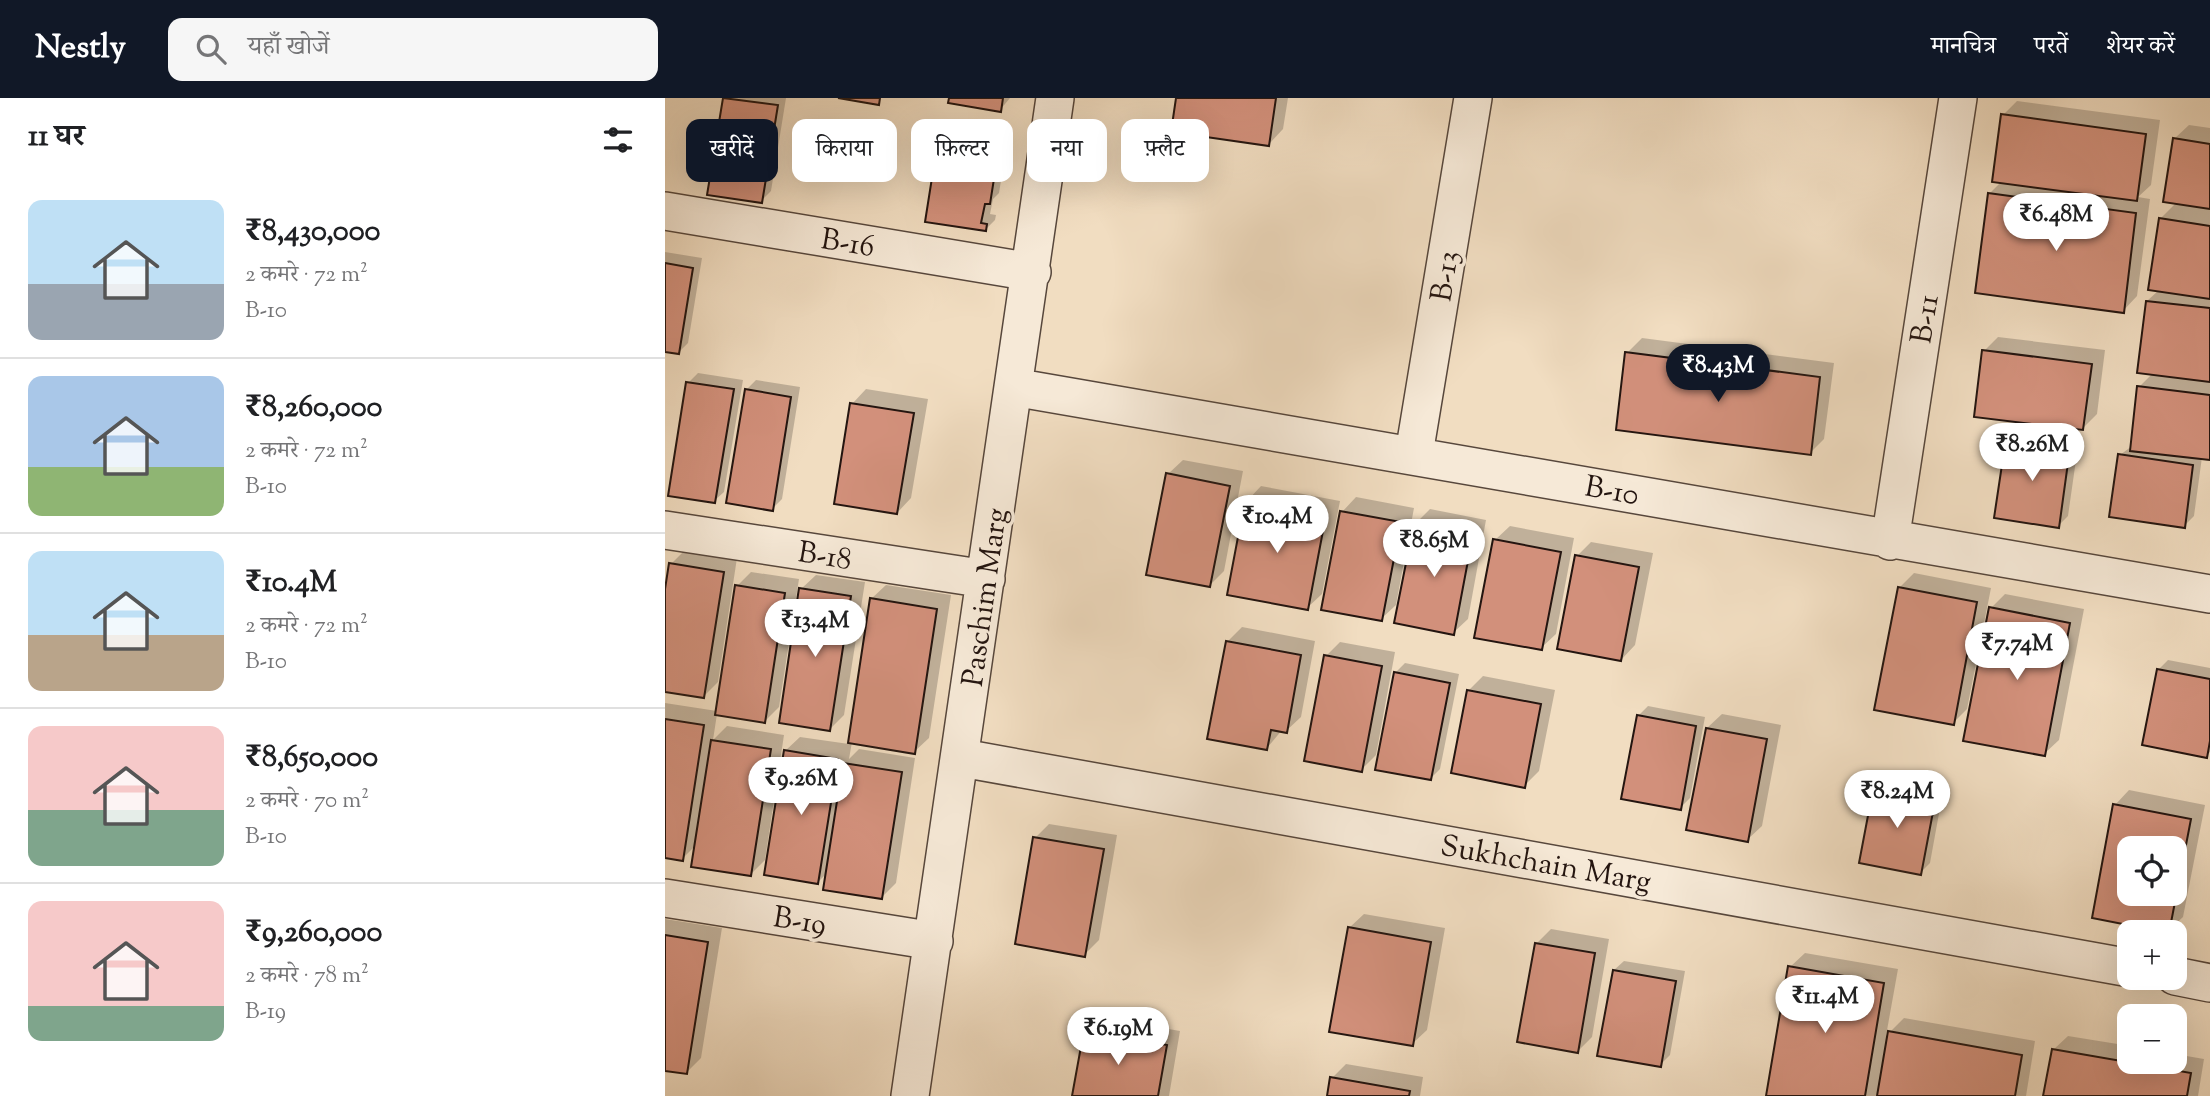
<!DOCTYPE html>
<html lang="hi">
<meta charset="utf-8">
<style>
:root{--surface:#fff;--page:#f6f6f6;--text:#202124;--muted:#757577;--line:#e0e0e0;--accent:#111827}
body{margin:0;font-family:"Sorts Mill Goudy","Noto Serif Devanagari",serif;background:var(--page);color:var(--text);height:100vh;display:flex;flex-direction:column;font-size:26px;white-space:nowrap}
*{box-sizing:border-box;margin:0}
p{font-size:23px;color:var(--muted)}
.icon{flex:none;width:38px;height:38px;fill:none;stroke:currentColor;stroke-width:2;stroke-linecap:round;stroke-linejoin:round}
.map{position:relative;flex:1;overflow:hidden}
.side{display:flex;flex-direction:column;background:var(--surface);width:665px}
.side>*{flex:none}
.banner{position:absolute;left:21px;top:21px;width:665px;height:63px;display:flex;gap:14px}
.fabs{position:absolute;left:1452px;top:738px;display:grid;gap:14px}
.fabs a{display:grid;place-items:center;width:70px;height:70px;border-radius:14px;background:var(--surface);box-shadow:0 7px 28px #0002;font-size:35px}
.price{position:absolute;translate:-50% -60px;padding:0 16px;border-radius:24px;background:#fff;color:#222;font-size:23px;line-height:46px;filter:drop-shadow(0 2px 4px #0008)}
.price::after{content:'';position:absolute;left:50%;top:42px;width:21px;height:16px;margin-left:-10px;background:inherit;clip-path:polygon(0 0,100% 0,50% 100%)}
.price.active{background:var(--accent);color:#fff}
ul{padding:0;list-style:none}
li{display:flex;align-items:center;gap:21px;height:175px;padding:0 28px}
li+li{border-top:2px solid var(--line)}
li span{display:grid;place-items:center;flex:none;width:196px;height:140px;border-radius:14px;color:#555}
li>.icon{margin-inline-start:auto}
span .icon{width:84px;height:84px;fill:#fffc;stroke-width:1}
li b{font-size:30px}
h2{display:flex;justify-content:space-between;align-items:center;height:84px;padding:0 28px;font-size:30px}
.pill{padding:0 24px;border-radius:14px;background:var(--surface);box-shadow:0 7px 28px #0002;font-size:24px;line-height:63px}
.pill.active{background:var(--accent);color:#fff}
header{display:flex;align-items:center;gap:42px;box-sizing:border-box;height:98px;padding:0 35px;background:var(--accent);color:#fff}
header strong{font-size:33px}
nav{display:flex;gap:38px;margin-inline-start:auto;font-size:24px}
.search{width:490px;height:63px;background:var(--page);display:flex;align-items:center;gap:18px;box-sizing:border-box;padding:0 24px;border-radius:14px;color:var(--muted);font-size:26px}
main{display:flex;flex:1;min-height:0}
.map>svg:first-child{display:block}
.shadow{fill:#0003;fill-rule:evenodd}
.building{fill:#d2907b;stroke:#241510;stroke-width:2;fill-rule:evenodd}
.lines{fill:none;stroke-linecap:round;stroke-linejoin:round}
.minor-casing{stroke:#57473c;stroke-width:40}
.minor{stroke:#f6e9d7;stroke-width:37}
.labels{text-anchor:middle;stroke-width:7;stroke-linejoin:round;paint-order:stroke}
.street-label{font-size:30px;fill:#241510;stroke:#f6e9d7}
</style>
<header>
<strong>Nestly</strong>
<div class="search"><svg class="icon" aria-label="search" viewBox="0 0 24 24"><circle cx="10" cy="10" r="6"/><path d="M15 15l6 6"/></svg>यहाँ खोजें</div>
<nav><a>मानचित्र</a><a>परतें</a><a>शेयर करें</a></nav>
</header>
<main>
<section class="side">
<h2>11 घर<svg class="icon" aria-label="filters" viewBox="0 0 24 24"><path d="M4 7h16M4 17h16"/><circle cx="9" cy="7" r="2"/><circle cx="15" cy="17" r="2"/></svg></h2>
<ul>
<li><span style="background:linear-gradient(#bfe0f5 60%,#9aa5b1 0)"><svg class="icon" aria-label="home" viewBox="0 0 24 24"><path d="M3 11l9-7 9 7M6 9v11h12V9"/></svg></span><div><b>₹8,430,000</b><p>2 कमरे · 72 m²</p><p>B-10</p></div></li>
<li><span style="background:linear-gradient(#a9c7e8 65%,#8fb573 0)"><svg class="icon" aria-label="home" viewBox="0 0 24 24"><path d="M3 11l9-7 9 7M6 9v11h12V9"/></svg></span><div><b>₹8,260,000</b><p>2 कमरे · 72 m²</p><p>B-10</p></div></li>
<li><span style="background:linear-gradient(#bfe0f5 60%,#b9a48a 0)"><svg class="icon" aria-label="home" viewBox="0 0 24 24"><path d="M3 11l9-7 9 7M6 9v11h12V9"/></svg></span><div><b>₹10.4M</b><p>2 कमरे · 72 m²</p><p>B-10</p></div></li>
<li><span style="background:linear-gradient(#f6c9c9 60%,#7fa58c 0)"><svg class="icon" aria-label="home" viewBox="0 0 24 24"><path d="M3 11l9-7 9 7M6 9v11h12V9"/></svg></span><div><b>₹8,650,000</b><p>2 कमरे · 70 m²</p><p>B-10</p></div></li>
<li><span style="background:linear-gradient(#f6c9c9 75%,#7fa58c 0)"><svg class="icon" aria-label="home" viewBox="0 0 24 24"><path d="M3 11l9-7 9 7M6 9v11h12V9"/></svg></span><div><b>₹9,260,000</b><p>2 कमरे · 78 m²</p><p>B-19</p></div></li>
</ul>
</section>
<div class="map">
<svg width="1545" height="998" viewBox="0 0 1545 998">
<rect width="100%" height="100%" fill="#f1ddc1"/>
<filter id="stains"><feTurbulence type="fractalNoise" baseFrequency=".00286" numOctaves="4"/><feColorMatrix values="0 0 0 0 .2 0 0 0 0 .09 0 0 0 0 .02 0 0 0 .5 -.17"/></filter>
<radialGradient id="worn" r=".72"><stop offset=".6" stop-color="#630" stop-opacity="0"/><stop offset="1" stop-color="#630" stop-opacity=".3"/></radialGradient>
<path class="shadow" d="M60 0H121L106 93 96 103 44 95Z
M286 0H345L335 12Z
M513 0H623L618 31 604 46Z
M1352 3 1495 22 1486 87 1473 99 1485 101 1472 198 1458 213 1324 96 1337 83 1338 17Z
M281 23 344 34 334 95 328 101 325 116 331 117 330 122 321 131 270 67 283 50 271 33Z
M1524 27 1545 30V360L1537 359 1529 418 1519 428 1455 357 1467 348 1474 289 1487 276 1482 203 1494 192 1495 121 1512 104 1509 41Z
M0 154 37 160 23 245 13 255 0 252Z
M1333 239 1440 252 1432 316 1418 330 1319 253Z
M977 240 1169 265 1159 341 1145 355 962 255Z
M33 275 78 282 59 394 49 403 23 285Z
M91 282 135 289 117 401 107 411 81 292Z
M201 291 263 301 246 400 232 415 187 306Z
M1353 331 1414 341 1403 418 1393 428 1343 341Z
M518 362 578 373 559 473 545 487 503 376Z
M596 388 675 403 657 496 642 510 582 403Z
M691 399 749 410 731 507 716 521 677 414Z
M765 411 821 422 803 521 788 535 750 426Z
M845 428 909 440 891 536 876 550 830 442Z
M926 444 988 455 970 547 956 562 912 458Z
M20 452 72 460 53 584 39 598 0 593V503L6 466Z
M86 474 134 481 114 609 100 623 52 616 48 642 62 628 119 637 100 762 85 777 31 747 17 761 0 759V605L52 613 72 488Z
M1249 475 1326 490 1302 611 1288 625 1234 490Z
M151 477 200 484 179 617 165 631 136 491Z
M221 487 286 497 264 640 249 654 187 644 184 661 194 651 250 660 231 785 217 799 163 774 153 784 120 653 135 639 184 646 206 501Z
M1340 496 1419 511 1394 642 1379 656 1326 510Z
M577 529 650 543 636 619 621 633 617 632 602 650 563 543Z
M675 544 730 554 711 657 696 672 661 558Z
M1503 562 1545 570V654L1541 658 1493 572Z
M740 565 794 576 775 671 766 680 730 575Z
M818 578 890 592 874 673 859 688 804 592Z
M983 608 1040 619 1025 700 1015 710 973 618Z
M1057 616 1116 627 1097 728 1082 742 1042 630Z
M1220 677 1279 688 1265 765 1255 775 1211 687Z
M1464 692 1540 707 1518 819 1503 833 1429 819 1450 707ZM1465 751H1510V796H1465Z
M384 726 452 737 434 842 419 857 370 740Z
M699 816 780 830 762 932 747 946 684 830Z
M0 821 57 830 36 960 22 974 0 971Z
M886 831 944 841 927 939 912 954 872 845Z
M1140 855 1233 871 1221 938 1239 920 1370 943 1361 998H1103L1125 869Z
M959 863 1020 873 1005 957 995 967 949 872Z
M435 919 515 933 504 998H409L421 933Z
M1403 938 1465 948V964H1510V956L1539 961 1533 998H1380L1388 952Z
M681 966 758 979 755 998H663L667 980Z"/>
<path class="building" d="M58 0 113 7 97 105 42 97Z
M173 0H215L214 7Z
M284 0H338L336 14 283 5Z
M511 0H611L604 48 506 34Z
M1336 16 1481 36 1472 103 1327 84Z
M269 32 335 43 325 106H320L316 125 322 126 321 133 260 124 269 67 278 68 281 52 266 49Z
M1508 40 1545 46V111L1498 104Z
M1323 95 1471 115 1459 215 1310 195Z
M1494 120 1545 128V201L1483 192Z
M0 165 28 170 14 256 0 254Z
M1481 203 1545 210V284L1472 275Z
M1317 252 1427 266 1418 332 1309 319Z
M960 254 1155 279 1146 357 951 332Z
M21 284 69 291 50 405 3 398Z
M1472 288 1545 297V362L1465 353Z
M80 291 126 299 108 413 61 405Z
M185 305 249 315 232 416 169 406Z
M1341 340 1405 350 1394 430 1329 420Z
M1453 356 1528 367 1520 430 1444 419Z
M501 375 565 388 545 489 481 477Z
M580 402 661 417 643 512 562 497Z
M675 413 736 424 717 523 656 512Z
M749 425 808 436 789 537 729 525Z
M828 441 896 454 877 552 809 540Z
M910 457 974 469 956 563 892 551Z
M4 465 59 474 39 600 0 594V491Z
M70 487 120 495 100 625 50 617Z
M1233 489 1312 504 1289 627 1209 612Z
M134 490 186 498 165 633 114 625Z
M205 500 272 511 250 656 183 645Z
M1324 509 1405 525 1380 658 1298 643Z
M561 543 636 557 622 635 606 632 602 652 542 641Z
M659 557 717 568 697 674 639 663Z
M1492 571 1545 581V643L1542 660 1477 647Z
M729 574 785 585 766 682 710 672Z
M802 592 876 606 860 690 786 675Z
M972 617 1031 628 1016 712 956 701Z
M0 621 39 627 18 763 0 760Z
M1041 630 1102 641 1083 744 1021 732Z
M46 642 106 651 86 778 26 769Z
M119 652 173 661 153 786 99 777Z
M178 665 237 674 217 801 158 792Z
M1209 686 1271 698 1256 777 1194 765Z
M1448 706 1526 721 1504 835 1427 820ZM1465 751H1510V796H1465Z
M368 739 439 751 420 859 350 846Z
M683 829 766 844 748 948 664 934Z
M0 837 43 844 22 976 0 973Z
M870 845 930 855 913 955 852 944Z
M1123 868 1219 885 1200 998H1101Z
M948 872 1011 883 996 969 932 958Z
M419 932 502 947 493 998H407Z
M1223 933 1357 957 1350 998H1212Z
M1387 951 1526 975 1522 998H1378Z
M665 979 745 993 744 998H662Z"/>
<g class="lines">
<g class="minor-casing">
<path id="minor" d="M0 113 367 174
M348 289 1545 496
M749 356 808 0
M0 432 321 481
M1225 443 1293 0
M297 660 1465 870
M0 800 269 843
M1510 878 1545 885
M245 998 390 0"/>
</g>
<use href="#minor" class="minor"/>
</g>
<g class="labels">
<g class="street-label">
<text transform="translate(183 144) rotate(9)" y="10">B-16</text>
<text transform="translate(779 178) rotate(-81)" y="10">B-13</text>
<text transform="translate(1259 221) rotate(-81)" y="10">B-11</text>
<text transform="translate(947 392) rotate(10)" y="10">B-10</text>
<text transform="translate(160 457) rotate(9)" y="10">B-18</text>
<text transform="translate(319 499) rotate(-82)" y="10">Paschim Marg</text>
<text transform="translate(881 765) rotate(10)" y="10">Sukhchain Marg</text>
<text transform="translate(135 822) rotate(9)" y="10">B-19</text>
</g>
</g>
<rect width="100%" height="100%" filter="url(#stains)"/>
<rect width="100%" height="100%" fill="url(#worn)"/>
</svg>
<div class="fabs">
<a><svg class="icon" aria-label="locate" viewBox="0 0 24 24"><circle cx="12" cy="12" r="6"/><path d="M12 2v4M12 18v4M2 12h4M18 12h4"/></svg></a>
<a>+</a>
<a>−</a>
</div>
<b class="price" style="left:1391px;top:155px">₹6.48M</b>
<b class="price active" style="left:1053px;top:306px">₹8.43M</b>
<b class="price" style="left:1367px;top:385px">₹8.26M</b>
<b class="price" style="left:612px;top:457px">₹10.4M</b>
<b class="price" style="left:769px;top:481px">₹8.65M</b>
<b class="price" style="left:150px;top:561px">₹13.4M</b>
<b class="price" style="left:1352px;top:584px">₹7.74M</b>
<b class="price" style="left:136px;top:719px">₹9.26M</b>
<b class="price" style="left:1232px;top:732px">₹8.24M</b>
<b class="price" style="left:1160px;top:937px">₹11.4M</b>
<b class="price" style="left:453px;top:969px">₹6.19M</b>
<div class="banner">
<a class="pill active">खरीदें</a>
<a class="pill">किराया</a>
<a class="pill">फ़िल्टर</a>
<a class="pill">नया</a>
<a class="pill">फ़्लैट</a>
</div>
</div>
</main>
